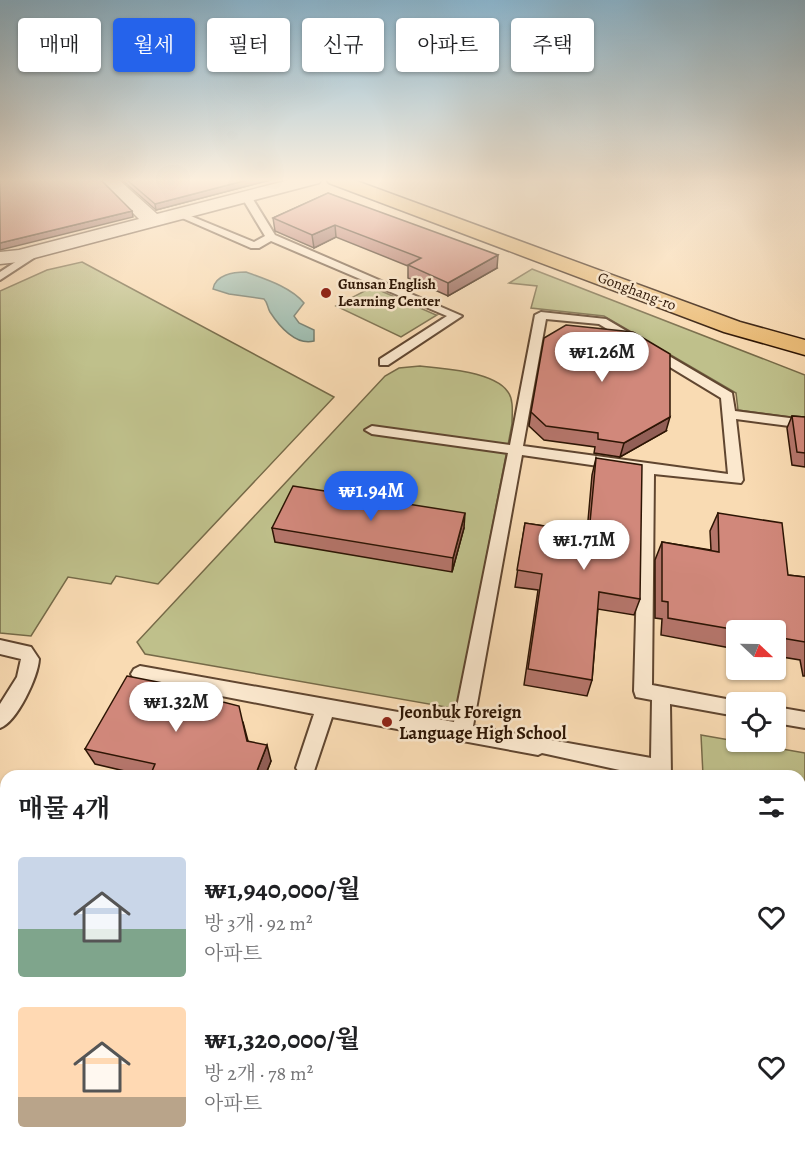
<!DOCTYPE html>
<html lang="ko">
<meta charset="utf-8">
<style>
:root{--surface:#fff;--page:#f6f6f6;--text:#202124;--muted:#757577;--accent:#2563eb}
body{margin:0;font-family:Alegreya,"Noto Serif KR",serif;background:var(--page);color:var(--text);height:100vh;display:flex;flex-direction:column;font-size:22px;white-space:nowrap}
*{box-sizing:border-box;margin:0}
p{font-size:20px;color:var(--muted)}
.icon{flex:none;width:33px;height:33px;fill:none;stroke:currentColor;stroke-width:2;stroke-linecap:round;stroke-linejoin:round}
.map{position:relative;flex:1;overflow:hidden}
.sheet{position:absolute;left:0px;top:770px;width:806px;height:386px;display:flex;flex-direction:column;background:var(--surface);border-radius:18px 18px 0 0;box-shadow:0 2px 4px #0004}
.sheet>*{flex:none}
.guide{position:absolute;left:18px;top:18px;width:770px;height:54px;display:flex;gap:12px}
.needle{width:39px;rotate:112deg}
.fabs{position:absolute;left:726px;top:620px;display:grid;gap:12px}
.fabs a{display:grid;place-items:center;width:60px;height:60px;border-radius:6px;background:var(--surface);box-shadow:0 2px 4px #0004;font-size:30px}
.price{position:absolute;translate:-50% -51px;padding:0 14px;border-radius:21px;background:#fff;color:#222;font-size:20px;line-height:39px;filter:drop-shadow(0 2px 3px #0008)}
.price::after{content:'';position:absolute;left:50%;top:36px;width:18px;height:14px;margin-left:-9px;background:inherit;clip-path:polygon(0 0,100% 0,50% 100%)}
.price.on{background:var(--accent);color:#fff}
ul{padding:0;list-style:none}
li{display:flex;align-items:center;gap:18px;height:150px;padding:0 18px}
li span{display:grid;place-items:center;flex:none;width:168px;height:120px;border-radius:6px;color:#555}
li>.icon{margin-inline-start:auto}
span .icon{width:72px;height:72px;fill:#fffc;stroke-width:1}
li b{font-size:26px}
h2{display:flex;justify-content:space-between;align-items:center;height:72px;padding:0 18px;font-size:26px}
.tag{padding:0 21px;border-radius:6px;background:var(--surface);box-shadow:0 2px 4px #0004;font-size:21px;line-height:54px}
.tag.on{background:var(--accent);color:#fff}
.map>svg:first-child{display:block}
.green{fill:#bfc08b;stroke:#766a48;stroke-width:1.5}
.water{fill:#9ebbae;stroke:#71796a;stroke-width:1.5}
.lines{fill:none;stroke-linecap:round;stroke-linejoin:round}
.lane-casing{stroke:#604630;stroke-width:4}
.street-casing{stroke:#604630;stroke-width:3}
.primary-casing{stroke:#2d1504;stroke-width:3}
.lane{fill:#fbe8ce;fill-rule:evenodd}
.street{fill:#fbe8ce;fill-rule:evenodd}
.primary{fill:#ecbe7a;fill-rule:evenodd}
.wall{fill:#b4756a;stroke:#2d1504;stroke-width:1.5}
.shaded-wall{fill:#925f56;stroke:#2d1504;stroke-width:1.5}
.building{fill:#d1887b;stroke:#2d1504;stroke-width:1.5}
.poi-dot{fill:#8f2418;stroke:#fbe8ce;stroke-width:2}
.labels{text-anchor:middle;stroke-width:5;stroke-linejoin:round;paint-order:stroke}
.far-poi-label{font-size:15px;font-weight:bold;fill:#2d1504;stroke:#fbe8ce;text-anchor:start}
.far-street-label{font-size:15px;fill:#2d1504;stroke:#fbe8ce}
.poi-label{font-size:18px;font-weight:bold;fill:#2d1504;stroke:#fbe8ce;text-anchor:start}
</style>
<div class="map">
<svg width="805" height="1154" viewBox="0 0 805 1154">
<rect width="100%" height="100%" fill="#f9dbb3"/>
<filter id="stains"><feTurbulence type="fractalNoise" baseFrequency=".00333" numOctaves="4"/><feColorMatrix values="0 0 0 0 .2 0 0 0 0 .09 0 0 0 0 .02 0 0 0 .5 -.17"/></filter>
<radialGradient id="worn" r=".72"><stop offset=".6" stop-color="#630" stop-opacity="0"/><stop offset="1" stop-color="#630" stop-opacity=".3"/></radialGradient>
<path class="green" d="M82 262 334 397 158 584 116 576 111 584 68 577 31 636 0 633V291L47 270Z
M532 269 805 375V419L738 410 736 393 604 316 531 308 537 286 509 283Z
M372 287 436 315H437L401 337 336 306Z
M420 366C443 368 495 372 508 392 514 400 512 414 512 424L457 709 145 654 137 642 385 376 399 368Z
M701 735 805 753V1019L800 1018V776L703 775Z"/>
<path class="water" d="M246 272C265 279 291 287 304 303L294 316 299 323 314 330V341C296 346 279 326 270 312 267 307 268 303 264 299L229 294 213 289C215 275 233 272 246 272Z"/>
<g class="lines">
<g class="lane-casing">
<path id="lane" d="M246 193 251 196 275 235 462 316 388 365H380V359L447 316 271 241 259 248H251L173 214 181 212 254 242 265 236 241 196Z
M37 248 46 250 0 280V272Z
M541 312 606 319 732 393 735 411 805 420V428L736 419 743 480 741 483 654 474 652 685 742 702H736V716L670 704 671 776H647L542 753 538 755 332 717 313 774 302 776 296 768 314 714 134 679 131 674 134 669 140 666 454 722 508 453 372 434 365 430 372 426 510 445 535 315ZM546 319 599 324 721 398 728 474 523 446ZM522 455 640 472 634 691 636 697 652 700 651 758 473 726Z
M0 640 31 647 39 659C38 677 17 722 0 728V704L17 677 21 659 0 654Z
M776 707 805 712V728L776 723Z
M800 1060 805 1061V1087L800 1086Z
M168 1149H196L195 1154H167Z
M384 1149H412L411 1154H383Z
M652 1149H680V1154H652Z"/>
</g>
<g class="street-casing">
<path id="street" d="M99 179H118L157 214 293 179H322L319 183 19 262 0 264V252L19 250 139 219Z"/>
</g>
<g class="primary-casing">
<path id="primary" d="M326 179H351L740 322 805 340V355L724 332 329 183Z"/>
</g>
<use href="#lane" class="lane"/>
<use href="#street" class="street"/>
<use href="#primary" class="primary"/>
</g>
<path class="wall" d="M121 179H274L156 210Z
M328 193 497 268 448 296 408 278V266L336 237 314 248 275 231 273 218Z
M531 412 666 431 620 457 594 453 595 447 544 440 529 426Z
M792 416 805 417V467L792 465 787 428Z
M596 458 640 599 634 615 598 609 592 680 587 696 524 685 538 590 515 587 525 523 587 532 592 475Z
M718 513 788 575 805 577V676H803L800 660 776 656V630H736V649L661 635 662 619 655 618V560L662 542 711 550 710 531Z
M272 528H464L452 572 275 542Z
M205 711 243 722 248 741 271 761 265 776H146L95 764 85 749Z
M517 1149H627V1154H516Z"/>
<path class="shaded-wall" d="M251 179H274L156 210 155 204Z
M132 211 133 217 0 250V243Z
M335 225 336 237 314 248 312 235Z
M498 255 497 268 448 296V283Z
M670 417 666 431 620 457 624 443Z
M465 513 464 528 452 572 453 558Z
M267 745 271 761 265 776H255Z
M139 1149H151L150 1154H137Z"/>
<path class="building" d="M0 179H100L132 211 0 243Z
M126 179H251L155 204Z
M328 193 498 255 448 283 408 265 421 258 335 225 312 235 273 218Z
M566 325 633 332 670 354V417L624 443 598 439V433L546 426 531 412 544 338Z
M792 416 805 417V453L797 452Z
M596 458 642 465 640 599 599 592 592 680 528 669 542 574 517 570 525 523 589 533Z
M293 486 465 513 453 558 272 528Z
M718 513 782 523 788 575 805 577V642L776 637V630H737L668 618V602L662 601V542L719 552Z
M127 676 193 689 205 711 223 702 239 706 247 741 267 745 255 776H150L155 764 85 749Z
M6 1118V1149H139L137 1154H0V1130Z
M520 1149H627V1154H520Z"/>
<linearGradient id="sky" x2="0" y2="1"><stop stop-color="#8ab7d1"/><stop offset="0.53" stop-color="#fcefdd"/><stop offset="1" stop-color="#fcefdd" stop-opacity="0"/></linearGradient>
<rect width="805" height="340" fill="url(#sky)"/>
<g class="poi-dot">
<circle cx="326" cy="293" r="6"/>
<circle cx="387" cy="722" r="6"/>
</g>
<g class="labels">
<g class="far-poi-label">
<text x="338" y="289">Gunsan English<tspan x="338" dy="17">Learning Center</tspan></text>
</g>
<g class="far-street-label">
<text transform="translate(637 291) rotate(21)" y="5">Gonghang-ro</text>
</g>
<g class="poi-label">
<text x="399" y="718">Jeonbuk Foreign<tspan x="399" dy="21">Language High School</tspan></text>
</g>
</g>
<rect width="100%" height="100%" filter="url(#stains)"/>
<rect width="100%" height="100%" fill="url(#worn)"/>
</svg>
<div class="fabs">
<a><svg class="needle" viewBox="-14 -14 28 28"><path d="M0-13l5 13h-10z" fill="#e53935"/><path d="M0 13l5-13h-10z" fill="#757577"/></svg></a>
<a><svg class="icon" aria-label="locate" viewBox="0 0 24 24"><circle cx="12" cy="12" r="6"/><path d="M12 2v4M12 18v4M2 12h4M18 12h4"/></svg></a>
</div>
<b class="price" style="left:602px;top:383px">₩1.26M</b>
<b class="price on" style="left:371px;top:522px">₩1.94M</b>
<b class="price" style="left:584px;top:571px">₩1.71M</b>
<b class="price" style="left:176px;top:733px">₩1.32M</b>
<div class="guide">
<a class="tag">매매</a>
<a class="tag on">월세</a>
<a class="tag">필터</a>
<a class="tag">신규</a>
<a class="tag">아파트</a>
<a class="tag">주택</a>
</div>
<section class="sheet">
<h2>매물 4개<svg class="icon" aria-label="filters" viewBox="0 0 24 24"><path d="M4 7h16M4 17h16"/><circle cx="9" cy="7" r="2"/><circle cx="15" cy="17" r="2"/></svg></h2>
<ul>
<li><span style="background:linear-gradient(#c9d6e8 60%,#7fa58c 0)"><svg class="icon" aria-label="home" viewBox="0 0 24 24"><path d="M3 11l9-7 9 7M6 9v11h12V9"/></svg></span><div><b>₩1,940,000/월</b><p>방 3개 · 92 m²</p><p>아파트</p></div><svg class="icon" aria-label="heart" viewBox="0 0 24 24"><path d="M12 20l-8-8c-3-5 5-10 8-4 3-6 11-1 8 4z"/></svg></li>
<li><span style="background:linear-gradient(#ffd9b3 75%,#b9a48a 0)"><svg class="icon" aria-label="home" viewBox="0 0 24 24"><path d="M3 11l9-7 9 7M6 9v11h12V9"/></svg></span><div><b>₩1,320,000/월</b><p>방 2개 · 78 m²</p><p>아파트</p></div><svg class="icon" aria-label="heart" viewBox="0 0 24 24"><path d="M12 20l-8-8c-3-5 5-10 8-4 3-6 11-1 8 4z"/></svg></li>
</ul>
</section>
</div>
